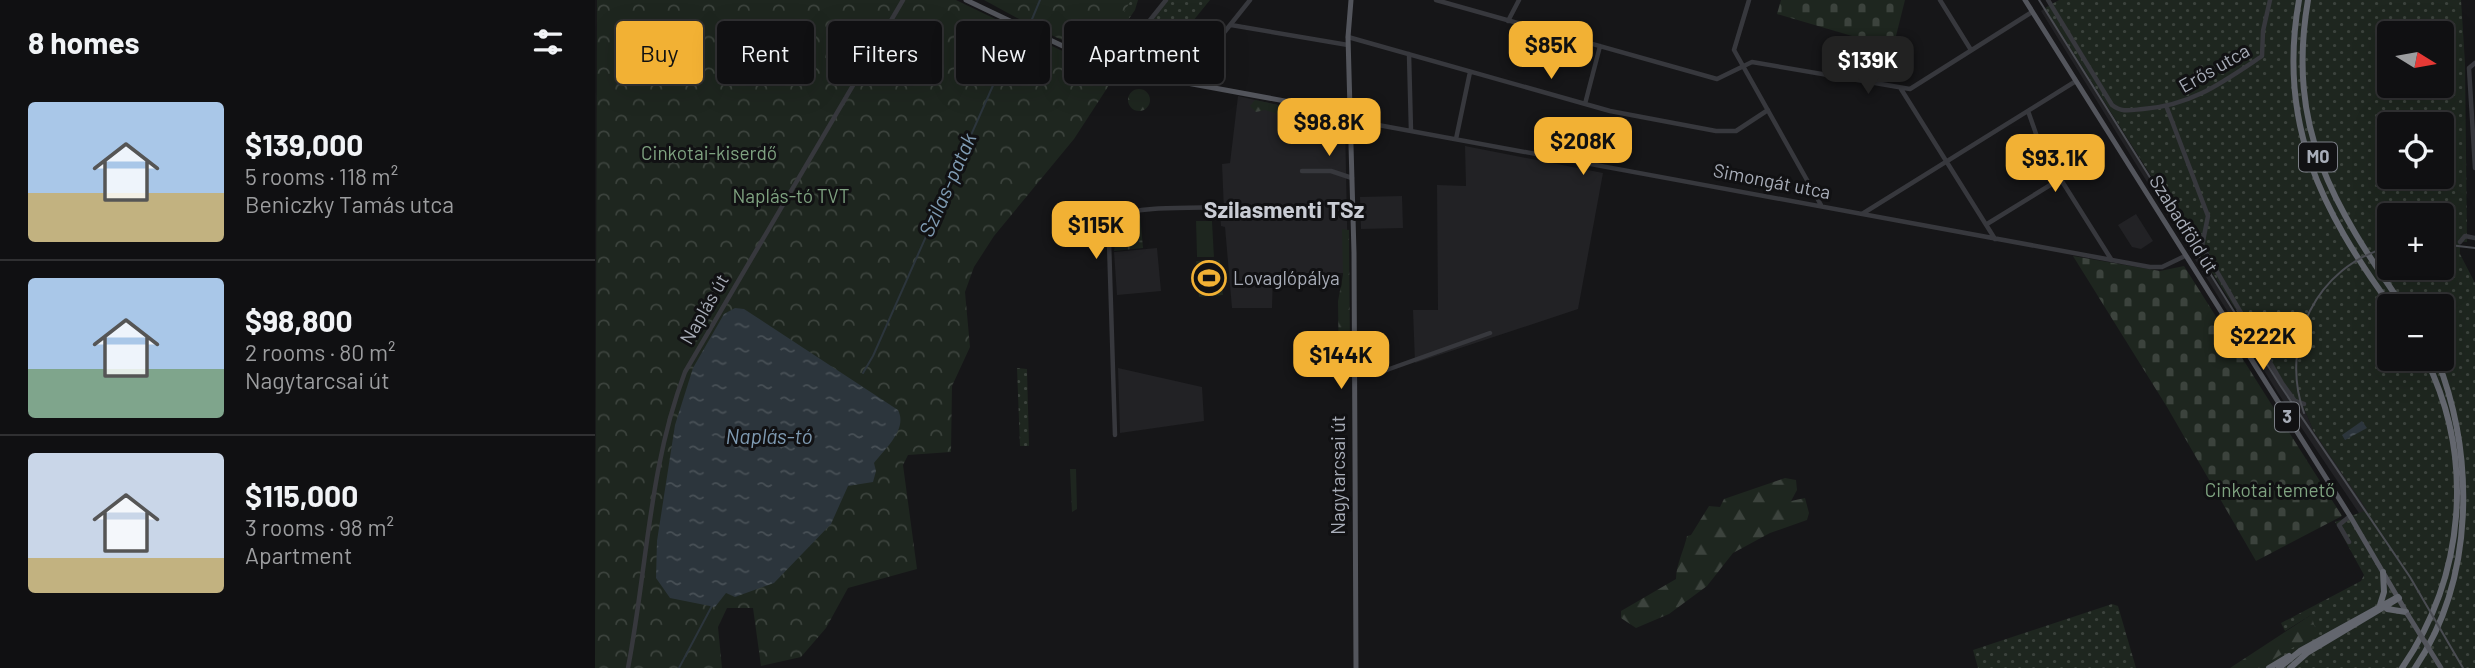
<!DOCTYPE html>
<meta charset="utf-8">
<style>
:root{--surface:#101012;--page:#1e1e20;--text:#f1f3f6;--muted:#9c9d9f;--line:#303032;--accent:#f2b134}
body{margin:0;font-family:Barlow,sans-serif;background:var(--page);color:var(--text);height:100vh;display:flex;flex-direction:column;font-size:26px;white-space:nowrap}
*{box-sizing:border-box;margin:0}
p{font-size:23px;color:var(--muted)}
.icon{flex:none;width:38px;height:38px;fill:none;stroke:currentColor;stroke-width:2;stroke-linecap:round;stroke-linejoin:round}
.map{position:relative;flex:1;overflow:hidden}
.sheet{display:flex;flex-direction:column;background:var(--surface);width:595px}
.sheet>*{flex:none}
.top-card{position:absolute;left:21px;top:21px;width:665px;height:63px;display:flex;gap:14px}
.needle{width:46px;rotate:101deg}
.buttons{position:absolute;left:1782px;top:21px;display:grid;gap:14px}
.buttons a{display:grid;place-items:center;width:77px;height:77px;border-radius:7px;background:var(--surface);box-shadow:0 7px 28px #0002,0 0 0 2px var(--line);font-size:35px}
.price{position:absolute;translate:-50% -60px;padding:0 16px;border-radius:14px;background:var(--accent);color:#111;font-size:23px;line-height:46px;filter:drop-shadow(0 2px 4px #0008)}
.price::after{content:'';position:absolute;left:50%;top:42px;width:21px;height:16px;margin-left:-10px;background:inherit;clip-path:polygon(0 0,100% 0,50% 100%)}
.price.current{background:#222;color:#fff}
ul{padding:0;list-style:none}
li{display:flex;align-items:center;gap:21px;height:175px;padding:0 28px}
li+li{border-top:2px solid var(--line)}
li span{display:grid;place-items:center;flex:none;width:196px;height:140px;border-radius:7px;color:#555}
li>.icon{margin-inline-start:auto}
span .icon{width:84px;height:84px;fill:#fffc;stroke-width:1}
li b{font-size:30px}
h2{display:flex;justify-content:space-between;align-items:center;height:84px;padding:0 28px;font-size:30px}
.tag{padding:0 24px;border-radius:7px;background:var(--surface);box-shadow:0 7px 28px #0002,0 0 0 2px var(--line);font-size:24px;line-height:63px}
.tag.current{background:var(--accent);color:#111}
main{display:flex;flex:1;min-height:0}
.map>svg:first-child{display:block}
.built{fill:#222225}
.grass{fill:url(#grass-dots);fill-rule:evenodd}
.forest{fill:url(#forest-firs)}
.wetland{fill:url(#wetland-marsh)}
.cemetery{fill:url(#cemetery-stones)}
.park{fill:url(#park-crowns)}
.pitch{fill:#1e261f}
.water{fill:url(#water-ripples)}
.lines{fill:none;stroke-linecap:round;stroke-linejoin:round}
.stream{stroke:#2c353c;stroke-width:2}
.minor{stroke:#37383d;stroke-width:4.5}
.major{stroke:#53555c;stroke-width:5}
.highway{stroke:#63666e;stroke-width:6}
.tram{stroke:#4a4c52;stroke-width:2}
.major-bridge{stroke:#53555c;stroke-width:5}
.labels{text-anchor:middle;stroke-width:6;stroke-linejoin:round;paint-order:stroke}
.shield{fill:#111113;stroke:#7b7e86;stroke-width:2}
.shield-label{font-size:18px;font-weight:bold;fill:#a8adb8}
.street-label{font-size:19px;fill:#a8adb8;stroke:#111113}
.park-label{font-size:19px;fill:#7fa381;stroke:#111113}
.poi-label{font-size:19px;fill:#a8adb8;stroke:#111113;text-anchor:start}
.water-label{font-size:21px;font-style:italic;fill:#7f9bb3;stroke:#111113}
.quarter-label{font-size:23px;font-weight:bold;fill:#c9ccd4;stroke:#111113}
</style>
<main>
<section class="sheet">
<h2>8 homes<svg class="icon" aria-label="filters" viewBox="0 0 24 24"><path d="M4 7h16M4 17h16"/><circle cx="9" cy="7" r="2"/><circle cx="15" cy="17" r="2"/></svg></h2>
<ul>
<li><span style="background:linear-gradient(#a9c7e8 65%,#c2b280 0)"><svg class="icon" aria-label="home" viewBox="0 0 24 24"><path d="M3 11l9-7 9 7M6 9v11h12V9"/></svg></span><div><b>$139,000</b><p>5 rooms · 118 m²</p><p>Beniczky Tamás utca</p></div></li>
<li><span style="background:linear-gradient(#a9c7e8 65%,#7fa58c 0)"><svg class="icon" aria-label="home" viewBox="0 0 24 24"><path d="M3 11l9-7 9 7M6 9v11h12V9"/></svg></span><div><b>$98,800</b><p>2 rooms · 80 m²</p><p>Nagytarcsai út</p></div></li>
<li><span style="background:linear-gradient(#c9d6e8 75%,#c2b280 0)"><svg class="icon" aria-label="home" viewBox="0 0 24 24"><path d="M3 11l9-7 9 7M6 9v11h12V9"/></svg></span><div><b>$115,000</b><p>3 rooms · 98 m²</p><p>Apartment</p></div></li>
</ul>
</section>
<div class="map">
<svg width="1880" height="668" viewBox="0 0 1880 668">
<defs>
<pattern id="grass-dots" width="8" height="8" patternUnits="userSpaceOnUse" patternTransform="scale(1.75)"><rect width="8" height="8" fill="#1e261f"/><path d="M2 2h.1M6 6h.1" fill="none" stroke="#3c433d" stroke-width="1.8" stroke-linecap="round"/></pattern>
<pattern id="forest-firs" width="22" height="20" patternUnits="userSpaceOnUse" patternTransform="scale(1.75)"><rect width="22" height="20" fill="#1e261f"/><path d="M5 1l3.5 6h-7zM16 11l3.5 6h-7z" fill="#3c433d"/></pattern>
<pattern id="wetland-marsh" width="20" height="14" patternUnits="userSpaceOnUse" patternTransform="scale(1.75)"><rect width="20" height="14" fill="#1e261f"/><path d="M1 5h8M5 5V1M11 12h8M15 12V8" fill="none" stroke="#3c433d"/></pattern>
<pattern id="cemetery-stones" width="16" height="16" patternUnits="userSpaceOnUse" patternTransform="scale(1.75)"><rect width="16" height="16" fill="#1e261f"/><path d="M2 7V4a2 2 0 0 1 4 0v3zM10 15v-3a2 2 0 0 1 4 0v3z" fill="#3c433d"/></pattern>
<pattern id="park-crowns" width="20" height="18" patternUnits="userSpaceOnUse" patternTransform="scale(1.75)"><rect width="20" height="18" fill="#1e261f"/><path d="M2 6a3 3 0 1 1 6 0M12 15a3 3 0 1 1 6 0" fill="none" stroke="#3c433d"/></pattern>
<pattern id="water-ripples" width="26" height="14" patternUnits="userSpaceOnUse" patternTransform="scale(1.75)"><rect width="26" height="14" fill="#2c353c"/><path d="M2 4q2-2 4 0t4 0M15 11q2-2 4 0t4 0" fill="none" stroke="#485056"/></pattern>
</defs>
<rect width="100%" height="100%" fill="#161618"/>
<path class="built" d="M1450 8 1649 327 1699 402 1708 406 1719 432 1793 540 1774 528 1683 393 1446 11Z
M643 96 750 120 753 273H678L677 308H637L630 227 626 226 625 212 629 211 627 164 635 163Z
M870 146 1008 173 983 309 820 363 818 310H843L842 185 871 186Z
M807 196 808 228 766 229 765 197Z
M1541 214 1558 241 1546 249 1537 247 1523 225Z
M562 248 566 291 522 295 519 252Z
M523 368 607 387 609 421 525 433Z"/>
<path class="grass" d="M503 0H543L540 10 505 61 479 50Z
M572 0H615L555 74 522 67Z
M1464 0H1866L1870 63 1872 242H1865V254L1880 283V668H1664L1716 615 1690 631 1686 623 1766 581 1769 575 1740 522 1772 510 1719 432 1708 406 1699 402 1450 8ZM1794 33H1846V86H1794ZM1794 124H1846V177H1794ZM1794 215H1846V268H1794ZM1794 306H1846V359H1794Z
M422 368 432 369 434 446H425Z
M1517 604 1523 606 1541 668H1383L1378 650Z"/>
<path class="forest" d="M533 100a11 11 0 1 1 22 0a11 11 0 1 1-22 0Z
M660 100 693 107V112L686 115 670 110 661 112 655 106Z
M747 229 754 230 755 357 753 380 744 375 743 301 748 275Z
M475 469H481L482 509 477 512Z
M1190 478 1201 480 1202 490 1196 501 1210 498 1214 513 1212 520 1175 533 1138 553 1112 586 1074 614 1041 628 1026 618V611L1081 579C1081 565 1089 550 1092 536L1096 535 1114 506 1125 507 1129 499Z
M1716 615 1722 633 1664 668H1635Z"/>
<path class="wetland" d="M538 215 545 216 548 248 519 251 523 227Z"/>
<path class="cemetery" d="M1186 0H1310L1298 48 1182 14Z
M1478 256 1565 271 1589 266 1747 516 1661 561 1572 407Z"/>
<path class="park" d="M2 0H361L421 29 426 20 389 0H536L504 57 441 28 436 36 520 76 479 139 399 236 379 267 370 292 375 347 357 386 356 452 313 455 308 465 322 569 253 588 231 628 206 657 166 666 158 608H132L123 627 127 668H0Z"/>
<path class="pitch" d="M601 221H617L619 257H602Z
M625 260 628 295 604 297 601 261Z"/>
<path class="water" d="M140 308 149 309 303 410C313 429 290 449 279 463L281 471 278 482 253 486 236 524 179 583 140 597 131 593 120 607 75 598 61 578 62 541 80 425 98 368 129 314Z
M1767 421 1772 428 1750 440 1747 435Z"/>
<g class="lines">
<path class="stream" d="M268 373 278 356 404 72 430 36 445 0
M84 668 118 604"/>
<path class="minor" d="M841 0 1122 79 1157 62 1315 89 1437 12
M1154 0 1139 50 1226 205
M1345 0 1376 50
M1453 0 1517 105C1527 113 1536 110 1548 109 1596 106 1628 82 1667 56L1668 31 1675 0
M913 21 924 0
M636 25 753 45
M753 37 1015 111 1121 131H1141L1173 110
M814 54 816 131
M1880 63 1874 68 1880 168
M516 69 571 0
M596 74 655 0
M1306 89 1400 239
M990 104 1005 46
M1572 108 1613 216 1607 246 1687 383 1700 401 1709 404
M1433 111 1446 148 1516 259
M756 120 1555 267H1567L1590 256
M861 139 875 72
M707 171H736L757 178
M1267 214 1481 81
M1392 224 1465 179
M1865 242 1870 236 1880 238
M759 374 786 372 895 333
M520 435 514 242C515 232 518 219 529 214 548 206 606 208 629 207
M1754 542 1744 525 1755 516
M33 668C52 569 54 466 90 372L308 0"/>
<path class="major" d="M371 0 516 69 755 113
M756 0 753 37 759 253 761 668
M1430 0 1755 516 1813 615"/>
<path class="highway" d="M1704 0C1682 123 1726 210 1796 306
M1713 0C1691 129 1738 205 1808 306
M1785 605 1789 592 1788 572
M1792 609 1811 612
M1674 668 1694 656
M1684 668 1705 651 1803 597
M1695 668 1712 653 1804 598
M1807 668C1870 576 1880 459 1831 359
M1820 668C1880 579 1880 456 1842 359"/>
<path class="tram" d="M1444 0 1685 385 1815 577 1868 668
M1846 244 1880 248
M1709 413C1684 344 1721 266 1794 247"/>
<path class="major-bridge" d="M1813 615 1846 668"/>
</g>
<defs>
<g id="stadium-ring" transform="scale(1.75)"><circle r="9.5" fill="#111113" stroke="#f2b134" stroke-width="1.5"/><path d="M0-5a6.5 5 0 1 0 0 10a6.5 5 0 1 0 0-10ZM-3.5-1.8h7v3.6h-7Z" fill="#f2b134"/></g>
</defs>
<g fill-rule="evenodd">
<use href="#stadium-ring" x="614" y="278"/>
</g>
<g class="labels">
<g class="shield">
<rect x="1704" y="142.5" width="38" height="29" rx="5"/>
<rect x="1680" y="402.5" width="24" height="29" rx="5"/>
</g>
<g class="shield-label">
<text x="1723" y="163">M0</text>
<text x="1692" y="423">3</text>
</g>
<g class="street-label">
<text transform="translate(1619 68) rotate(-30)" y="7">Erős utca</text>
<text transform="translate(1177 181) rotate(11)" y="7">Simongát utca</text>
<text transform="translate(1589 224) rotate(58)" y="7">Szabadföld út</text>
<text transform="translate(109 309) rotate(-60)" y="7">Naplás út</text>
<text transform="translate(743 475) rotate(-90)" y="7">Nagytarcsai út</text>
</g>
<g class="park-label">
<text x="114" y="160">Cinkotai-kiserdő</text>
<text x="196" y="203">Naplás-tó TVT</text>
<text x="1675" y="497">Cinkotai temető</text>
</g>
<g class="poi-label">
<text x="638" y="285">Lovaglópálya</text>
</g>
<g class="water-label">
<text transform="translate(353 185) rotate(-66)" y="7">Szilas-patak</text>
<text x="174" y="444">Naplás-tó</text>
</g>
<g class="quarter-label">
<text x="689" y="218">Szilasmenti TSz</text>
</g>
</g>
</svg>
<div class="buttons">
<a><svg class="needle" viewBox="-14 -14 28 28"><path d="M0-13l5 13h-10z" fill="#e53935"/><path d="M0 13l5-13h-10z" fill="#9c9d9f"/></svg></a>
<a><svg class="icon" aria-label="locate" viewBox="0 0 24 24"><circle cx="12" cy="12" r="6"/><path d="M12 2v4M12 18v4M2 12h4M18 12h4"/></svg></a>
<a>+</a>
<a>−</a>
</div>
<b class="price" style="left:956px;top:81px">$85K</b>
<b class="price current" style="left:1273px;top:96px">$139K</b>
<b class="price" style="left:734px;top:158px">$98.8K</b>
<b class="price" style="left:988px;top:177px">$208K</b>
<b class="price" style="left:1460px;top:194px">$93.1K</b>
<b class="price" style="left:501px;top:261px">$115K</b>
<b class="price" style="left:1668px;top:372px">$222K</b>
<b class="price" style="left:746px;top:391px">$144K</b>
<div class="top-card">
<a class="tag current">Buy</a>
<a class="tag">Rent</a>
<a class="tag">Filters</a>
<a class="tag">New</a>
<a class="tag">Apartment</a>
</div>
</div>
</main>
